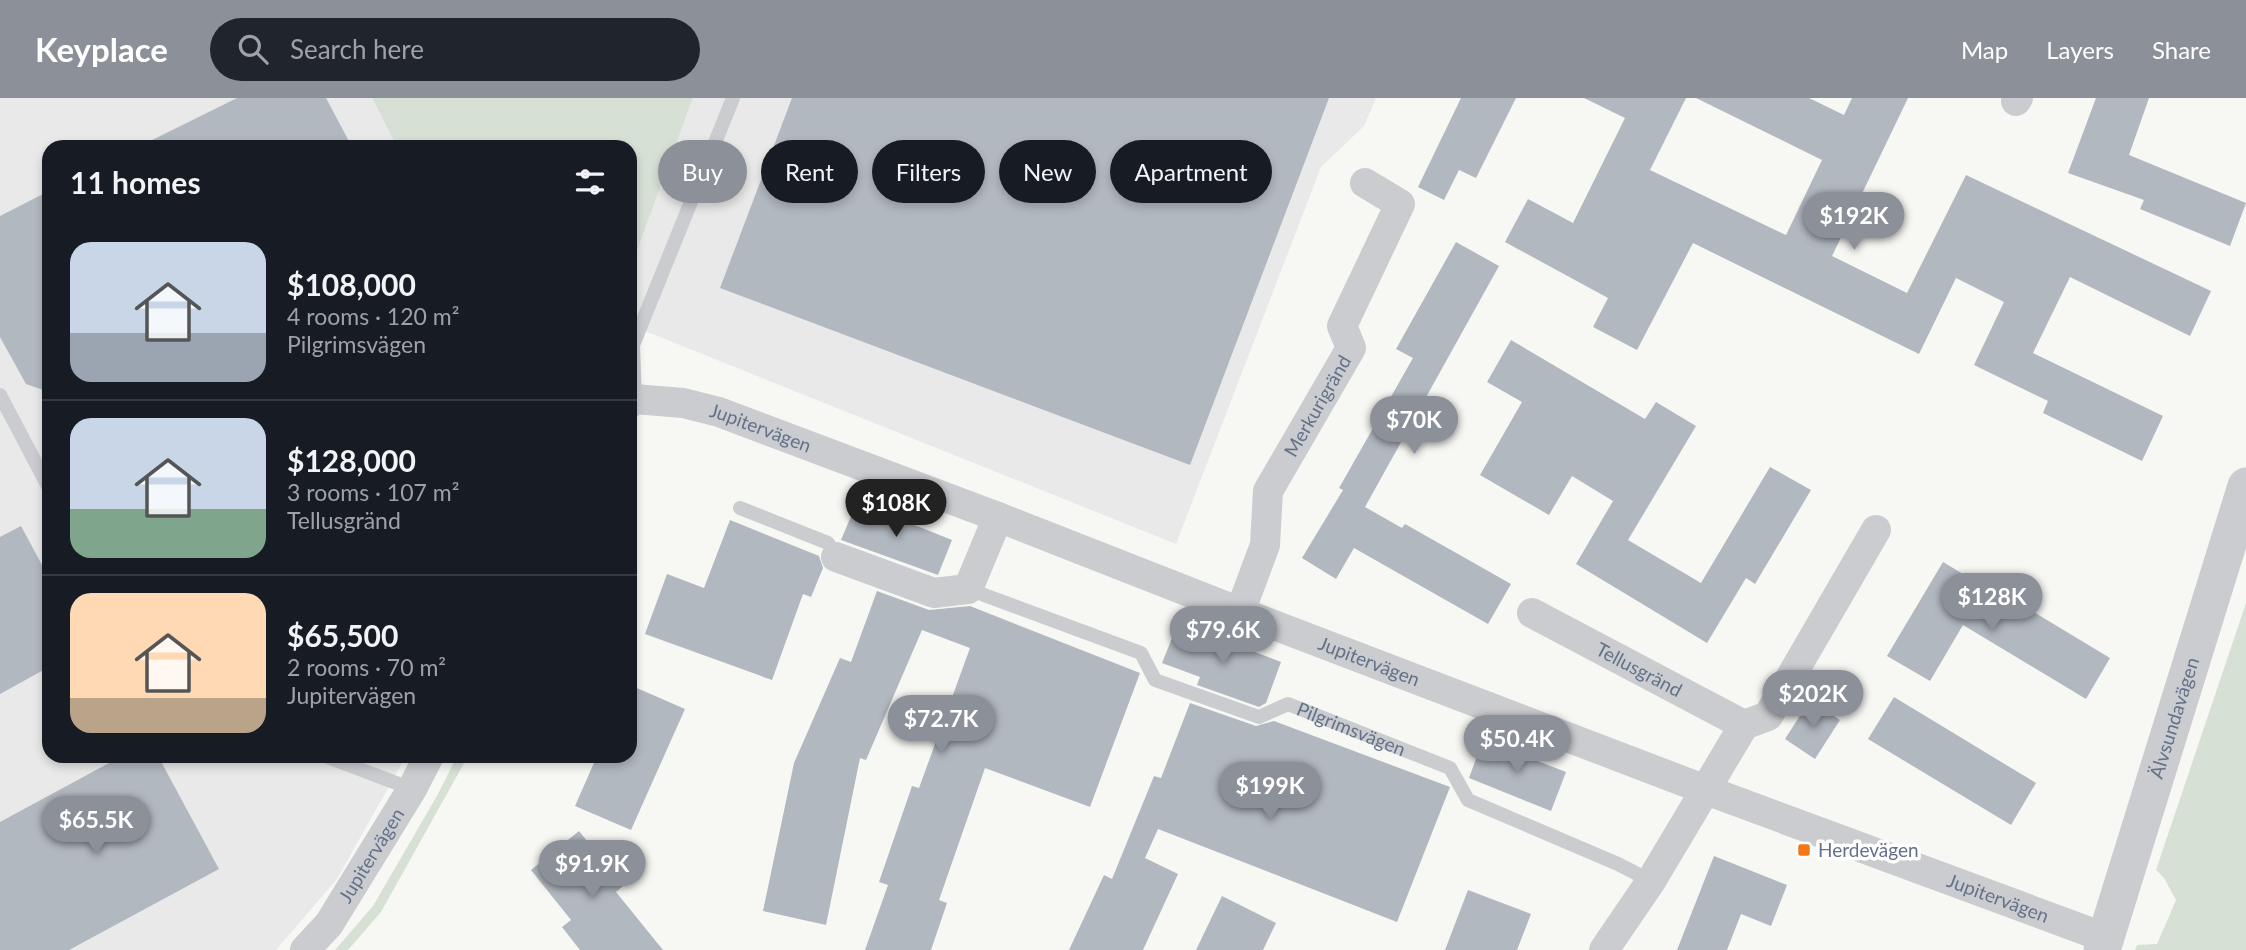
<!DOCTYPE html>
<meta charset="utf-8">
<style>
:root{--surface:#171b24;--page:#20242c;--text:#f1f3f6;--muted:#9ea1a6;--line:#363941;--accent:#8c9099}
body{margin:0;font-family:Lato,sans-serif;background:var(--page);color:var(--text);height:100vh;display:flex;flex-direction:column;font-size:26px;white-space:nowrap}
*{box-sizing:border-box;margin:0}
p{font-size:23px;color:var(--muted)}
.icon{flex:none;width:38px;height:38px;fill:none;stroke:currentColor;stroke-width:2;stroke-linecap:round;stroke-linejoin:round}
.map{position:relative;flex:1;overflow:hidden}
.side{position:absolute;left:42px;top:42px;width:595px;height:623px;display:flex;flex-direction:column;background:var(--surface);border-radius:21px;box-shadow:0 4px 10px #0003}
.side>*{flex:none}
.top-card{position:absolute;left:658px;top:42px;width:665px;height:63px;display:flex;gap:14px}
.price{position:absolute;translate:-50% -60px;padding:0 16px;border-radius:24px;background:var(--accent);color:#fff;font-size:23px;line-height:46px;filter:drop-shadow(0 2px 4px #0008)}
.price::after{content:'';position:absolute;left:50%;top:42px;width:21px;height:16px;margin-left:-10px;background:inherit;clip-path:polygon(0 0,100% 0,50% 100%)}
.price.active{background:#222;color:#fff}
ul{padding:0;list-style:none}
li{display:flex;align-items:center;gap:21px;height:175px;padding:0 28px}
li+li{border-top:2px solid var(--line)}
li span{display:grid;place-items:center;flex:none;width:196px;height:140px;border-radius:21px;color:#555}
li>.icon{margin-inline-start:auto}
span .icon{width:84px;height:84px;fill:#fffc;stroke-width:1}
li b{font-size:30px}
h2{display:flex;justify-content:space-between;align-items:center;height:84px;padding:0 28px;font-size:30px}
.chip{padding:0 24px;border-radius:32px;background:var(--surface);box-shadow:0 4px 10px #0003;font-size:24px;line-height:63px}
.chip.active{background:var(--accent);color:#fff}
header{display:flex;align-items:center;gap:42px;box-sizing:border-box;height:98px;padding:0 35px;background:var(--accent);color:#fff}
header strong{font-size:33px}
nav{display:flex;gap:38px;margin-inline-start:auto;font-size:24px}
.search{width:490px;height:63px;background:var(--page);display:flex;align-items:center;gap:18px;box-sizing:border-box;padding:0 24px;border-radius:38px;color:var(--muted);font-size:26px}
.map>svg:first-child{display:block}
.built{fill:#e8e9e8}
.green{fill:#d7e0d5}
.building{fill:#b2b8c0}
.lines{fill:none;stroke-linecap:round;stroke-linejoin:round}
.service{stroke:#caccd0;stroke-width:14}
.minor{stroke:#caccd0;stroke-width:30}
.tertiary{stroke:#caccd0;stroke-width:37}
.poi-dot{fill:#f57617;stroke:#fff;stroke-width:2.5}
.labels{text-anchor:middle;stroke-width:7;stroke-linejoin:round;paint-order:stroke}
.street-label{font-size:19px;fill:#647189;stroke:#fff}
.poi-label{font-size:19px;fill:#647189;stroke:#fff;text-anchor:start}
</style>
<header>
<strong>Keyplace</strong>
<div class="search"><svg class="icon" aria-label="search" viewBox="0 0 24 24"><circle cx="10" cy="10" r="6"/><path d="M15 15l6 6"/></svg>Search here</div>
<nav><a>Map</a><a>Layers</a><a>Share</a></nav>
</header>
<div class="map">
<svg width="2246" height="852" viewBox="0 0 2246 852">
<rect width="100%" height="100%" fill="#f7f8f4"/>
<path class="built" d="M0 0H372L397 49H49V658H406L337 781 276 852H0Z
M693 0H1376L1364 28 1321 69 1176 446 630 227V172Z"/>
<path class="green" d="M372 0H693L630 172V49H397Z
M2246 505V852H2135L2137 847 2157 846 2176 802 2164 780 2156 772Z
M457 658H468L381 814 348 852H335L373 808 438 696Z"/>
<path class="building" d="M237 0H326L352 49H138Z
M792 0H1329L1190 367 720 190Z
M1461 0H1516L1476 80 1459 72 1444 102 1418 89Z
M1584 0H1686L1650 72 1786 137 1822 62 1696 0H1809L1844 17 1852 0H1908L1832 158 1907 195 1966 77 2211 193 2190 238 2070 179 2033 255 2163 318 2142 363 2043 315 2048 303 1974 267 2004 204 1956 180 1919 256 1693 145 1637 252 1593 229 1608 200 1505 144 1528 101 1573 125 1625 20Z
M2096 0H2149L2129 57 2246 105 2230 148 2140 111 2144 102 2068 75Z
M49 93V294L26 286 0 239V118Z
M1456 144 1499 168 1365 409 1402 430 1405 426 1511 486 1488 526 1354 450 1336 481 1302 460 1343 392 1339 390 1413 260 1396 251Z
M1511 242 1645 321 1656 304 1696 328 1628 442 1701 485 1770 369 1811 392 1755 486 1746 480 1707 545 1576 466 1613 403 1572 378 1549 417 1480 377 1522 304 1487 284Z
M857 404 952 442 938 477 841 442Z
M730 422 819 458 823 470 811 499 803 496 772 582 645 536 667 476 704 490Z
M21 428 49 480V569L0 596V439Z
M1943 464 2015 507 2017 504 2110 560 2086 601 1963 527 1930 583 1887 558Z
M877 493 929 512 970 508 1140 575 1090 709 985 670 939 802 947 805 931 852H865L888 787 879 784 912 688 919 690 970 550 922 532 866 662 860 660 826 827 763 813 794 665 840 560 851 564Z
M1178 525 1281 564 1266 605 1259 609 1197 587 1200 579 1162 565Z
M630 587 685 611 631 732 575 708 597 658H630Z
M1894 599 2036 685 2011 727 1868 641Z
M1810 602 1840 622 1815 661 1785 641Z
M1190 605 1256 628 1274 623 1450 689 1397 824 1158 731 1145 760 1178 776 1143 852H1069L1104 777 1112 781 1154 678 1161 680Z
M1483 642 1566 674 1551 713 1469 680Z
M122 658H158L219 771 69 852H0V724Z
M579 733 623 788 616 794 663 852H580L562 829 571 822 531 772Z
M1714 758 1787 787 1771 828 1741 816 1727 852H1677Z
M1468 792 1531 816 1517 852H1445Z
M1222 798 1276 825 1263 852H1196Z"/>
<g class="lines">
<g class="service">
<path d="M0 297 49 390"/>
<path d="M635 301 633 247 733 0"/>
<path d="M740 410 828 445 836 459"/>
<path id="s1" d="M968 491 1141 555 1155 582 1259 619 1288 606 1450 670 1468 702 1618 766 1651 783"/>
<path d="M325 658 412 691"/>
</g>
<g class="minor">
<path d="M2016 3 2018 0"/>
<path id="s2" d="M630 305 635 301 683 305 719 314 998 419 1240 514 1706 692 2106 840"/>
<path d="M836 459 934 495 968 491 998 419"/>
<path id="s3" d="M1240 514 1265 447 1268 393 1351 250 1342 228 1400 106 1365 85"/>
<path id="s4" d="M1532 515 1744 627"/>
<path id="s5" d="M305 852 329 826 412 691 429 658"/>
<path d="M1604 852 1651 783 1744 627 1768 618 1876 432"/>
</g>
<path class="tertiary" id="s6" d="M2102 852 2246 388"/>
</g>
<rect class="poi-dot" x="1797" y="745" width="14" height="14" rx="3.5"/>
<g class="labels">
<g class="street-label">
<text dy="7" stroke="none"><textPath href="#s3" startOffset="224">Merkurigränd</textPath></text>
<text dy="7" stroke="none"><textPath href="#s2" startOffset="136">Jupitervägen</textPath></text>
<text dy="7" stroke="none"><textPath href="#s2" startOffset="788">Jupitervägen</textPath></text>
<text dy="7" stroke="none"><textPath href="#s4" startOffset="121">Tellusgränd</textPath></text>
<text dy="7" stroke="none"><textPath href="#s6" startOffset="243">Älvsundavägen</textPath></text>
<text dy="7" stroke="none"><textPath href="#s1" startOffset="425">Pilgrimsvägen</textPath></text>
<text dy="7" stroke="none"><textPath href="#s5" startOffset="116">Jupitervägen</textPath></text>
<text dy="7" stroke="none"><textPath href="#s2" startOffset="1460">Jupitervägen</textPath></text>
</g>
<g class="poi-label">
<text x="1818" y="759">Herdevägen</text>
</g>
</g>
</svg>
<b class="price" style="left:1854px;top:154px">$192K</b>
<b class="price" style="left:1414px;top:358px">$70K</b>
<b class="price active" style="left:896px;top:441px">$108K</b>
<b class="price" style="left:1992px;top:535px">$128K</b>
<b class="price" style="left:1223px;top:568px">$79.6K</b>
<b class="price" style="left:1813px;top:632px">$202K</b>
<b class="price" style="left:941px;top:657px">$72.7K</b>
<b class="price" style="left:1517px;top:677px">$50.4K</b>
<b class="price" style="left:1270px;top:724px">$199K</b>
<b class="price" style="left:96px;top:758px">$65.5K</b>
<b class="price" style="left:592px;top:802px">$91.9K</b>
<div class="top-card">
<a class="chip active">Buy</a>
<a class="chip">Rent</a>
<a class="chip">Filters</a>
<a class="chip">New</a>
<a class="chip">Apartment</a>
</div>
<section class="side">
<h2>11 homes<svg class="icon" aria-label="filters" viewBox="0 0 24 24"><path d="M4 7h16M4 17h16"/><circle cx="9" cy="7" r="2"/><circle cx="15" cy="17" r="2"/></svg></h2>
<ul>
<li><span style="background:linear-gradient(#c9d6e8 65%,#9aa5b1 0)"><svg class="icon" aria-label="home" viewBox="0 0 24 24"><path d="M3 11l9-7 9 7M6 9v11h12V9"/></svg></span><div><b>$108,000</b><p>4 rooms · 120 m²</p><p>Pilgrimsvägen</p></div></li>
<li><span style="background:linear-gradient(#c9d6e8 65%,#7fa58c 0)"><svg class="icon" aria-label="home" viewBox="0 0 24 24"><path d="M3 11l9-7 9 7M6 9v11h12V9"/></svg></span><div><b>$128,000</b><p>3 rooms · 107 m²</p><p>Tellusgränd</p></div></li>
<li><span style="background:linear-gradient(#ffd9b3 75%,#b9a48a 0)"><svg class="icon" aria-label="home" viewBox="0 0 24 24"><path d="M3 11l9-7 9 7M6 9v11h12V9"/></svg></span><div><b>$65,500</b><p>2 rooms · 70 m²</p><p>Jupitervägen</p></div></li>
</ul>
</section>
</div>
